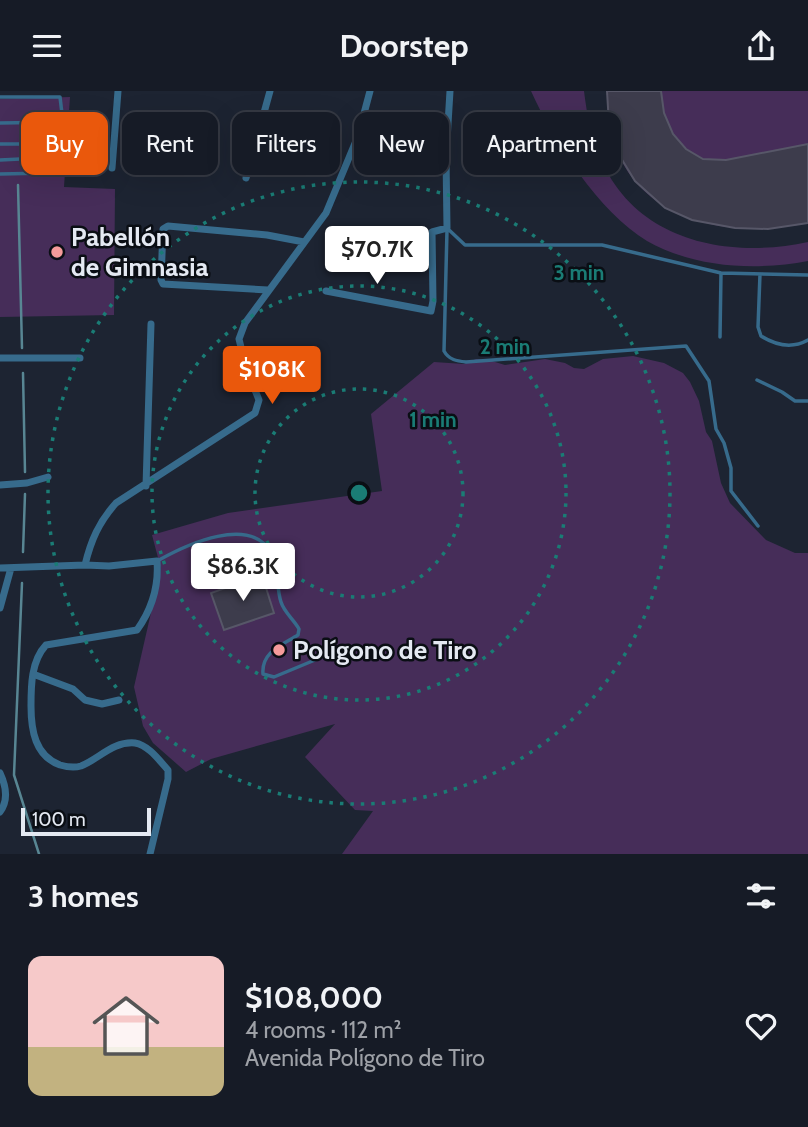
<!DOCTYPE html>
<meta charset="utf-8">
<style>
:root{--surface:#161b26;--page:#232832;--text:#f1f3f6;--muted:#9ea1a7;--line:#353943;--accent:#ea580c}
body{margin:0;font-family:Cabin,sans-serif;background:var(--page);color:var(--text);height:100vh;display:flex;flex-direction:column;font-size:26px;white-space:nowrap}
*{box-sizing:border-box;margin:0}
p{font-size:23px;color:var(--muted)}
.icon{flex:none;width:38px;height:38px;fill:none;stroke:currentColor;stroke-width:2;stroke-linecap:round;stroke-linejoin:round}
.map{position:relative;height:763px;overflow:hidden}
.drawer{display:flex;flex-direction:column;background:var(--surface);flex:1}
.drawer>*{flex:none}
.hud{position:absolute;left:21px;top:21px;width:766px;height:63px;display:flex;gap:14px}
.scale{position:absolute;left:21px;bottom:18px;width:130px;box-sizing:border-box;padding-left:7px;border:4px solid #e4e9f2;border-top:0;font-size:19px;line-height:24px;white-space:nowrap;color:#e4e9f2;-webkit-text-stroke:5px #0a0e14;paint-order:stroke}
.price{position:absolute;translate:-50% -60px;padding:0 16px;border-radius:7px;background:#fff;color:#222;font-size:23px;line-height:46px;filter:drop-shadow(0 2px 4px #0008)}
.price::after{content:'';position:absolute;left:50%;top:42px;width:21px;height:16px;margin-left:-10px;background:inherit;clip-path:polygon(0 0,100% 0,50% 100%)}
.price.active{background:var(--accent);color:#fff}
ul{padding:0;list-style:none}
li{display:flex;align-items:center;gap:21px;height:175px;padding:0 28px}
li span{display:grid;place-items:center;flex:none;width:196px;height:140px;border-radius:14px;color:#555}
li>.icon{margin-inline-start:auto}
span .icon{width:84px;height:84px;fill:#fffc;stroke-width:1}
li b{font-size:30px}
h2{display:flex;justify-content:space-between;align-items:center;height:84px;padding:0 28px;font-size:30px}
.tag{padding:0 24px;border-radius:14px;background:var(--surface);box-shadow:0 7px 28px #0002,0 0 0 2px var(--line);font-size:24px;line-height:63px}
.tag.active{background:var(--accent);color:#fff}
header{display:flex;justify-content:space-between;align-items:center;height:91px;padding:0 28px;background:var(--surface);font-size:32px;font-weight:700}
.map>svg:first-child{display:block}
.green{fill:#462d59}
.lines{fill:none;stroke-linecap:round;stroke-linejoin:round}
.stream{stroke:#588693;stroke-width:2.5}
.building{fill:#3d3c4c;stroke:#575768;stroke-width:2}
.service{stroke:#376b8c;stroke-width:3.5}
.minor{stroke:#376b8c;stroke-width:7}
.ring{fill:none;stroke:#1a7c75;stroke-width:3.5;stroke-dasharray:3.5 7}
.poi-dot{fill:#f59b9b;stroke:#0a0e14;stroke-width:2.5}
.labels{text-anchor:middle;stroke-width:5;stroke-linejoin:round;paint-order:stroke}
.poi-label{font-size:26px;font-weight:bold;fill:#e4e9f2;stroke:#0a0e14;text-anchor:start}
.centre{fill:#1a7c75;stroke:#0a0e14;stroke-width:3.5}
.ring-label{font-size:21px;text-anchor:middle;font-weight:bold;fill:#1a7c75;stroke:#0a0e14;stroke-width:5;stroke-linejoin:round;paint-order:stroke}
</style>
<header><svg class="icon" aria-label="menu" viewBox="0 0 24 24"><path d="M4 6h16M4 12h16M4 18h16"/></svg>Doorstep<svg class="icon" aria-label="share" viewBox="0 0 24 24"><path d="M12 15V3M7 8l5-5 5 5M5 13v7h14v-7"/></svg></header>
<div class="map">
<svg width="808" height="763" viewBox="0 0 808 763">
<rect width="100%" height="100%" fill="#1d2432"/>
<path class="green" d="M531 0H584C587 25 592 50 603 73 640 151 730 168 808 151V170C756 180 695 177 647 150 599 121 554 51 531 0Z
M607 0H808V132C708 153 605 118 607 0Z
M70 6 64 96 115 98 114 224 0 226V8Z
M633 265 664 272 683 282 690 291 699 310 706 341 712 350 721 392 730 412 766 449 795 462H808V763H342L373 720 355 719 305 666 335 633 211 668 186 681 153 652 143 635 134 596 161 478 152 444 228 422 382 400 371 323 434 271 464 273 476 268H485L505 274 545 268 565 272 574 277 584 278 603 268Z"/>
<g class="lines">
<path class="stream" d="M18 94 22 257
M23 282 25 381
M23 461 25 403
M22 492 14 684 39 763"/>
</g>
<path class="building" d="M607 0H661L664 22 673 43 686 58 703 68 726 69 808 53V132L768 138 735 137 692 129 665 117 635 90 621 67 609 33Z
M262 484 274 522 224 539 211 502Z"/>
<g class="lines">
<path class="service" d="M0 6H60L63 31 62 53
M0 32 63 31
M0 53H62L60 78 49 82 0 83
M0 69 61 66
M448 138 465 154H602L721 182 808 184
M447 139 444 260C449 269 457 270 466 271L686 255 709 290 716 338 724 352 731 377V400L758 435
M760 183 758 236 761 245C777 255 792 258 808 249
M720 246 721 182
M757 289 782 301 795 310H808
M159 469C186 454 251 423 272 463 279 478 276 496 281 511 284 521 294 529 299 538L298 544C282 554 261 561 263 583L274 586 327 564"/>
<path class="minor" d="M112 77 118 0
M246 87 270 0
M268 199 163 193 161 189 163 138 168 135 267 144 304 151
M326 200 431 220 433 210 432 141 447 137 446 66 450 0
M0 267H80
M0 394 27 392 48 386
M146 395 151 233
M85 474 109 475 157 470C159 496 152 518 137 539L46 554C31 570 31 595 31 615 31 639 35 665 60 674 67 676 74 677 81 675 99 668 113 650 135 652 148 654 159 669 168 679V688L150 763
M0 477 85 474C91 449 99 431 116 412L255 322 259 309 246 277 239 248 245 232 326 122 358 45 370 0
M0 517 11 477
M33 583 73 598 85 609 102 613 119 609
M0 682C6 695 9 709 0 721"/>
</g>
<g class="ring">
<circle cx="359" cy="402" r="104"/>
<circle cx="359" cy="402" r="207"/>
<circle cx="359" cy="402" r="311"/>
</g>
<g class="poi-dot">
<circle cx="57" cy="161" r="7"/>
<circle cx="279" cy="559" r="7"/>
</g>
<g class="labels">
<g class="poi-label">
<text x="71" y="155">Pabellón<tspan x="71" dy="30">de Gimnasia</tspan></text>
<text x="293" y="568">Polígono de Tiro</text>
</g>
</g>
<circle cx="359" cy="402" r="10" class="centre"/>
<g class="ring-label">
<text x="579" y="189">3 min</text>
<text x="505" y="263">2 min</text>
<text x="433" y="336">1 min</text>
</g>
</svg>
<div class="scale">100 m</div>
<b class="price" style="left:377px;top:195px">$70.7K</b>
<b class="price active" style="left:272px;top:315px">$108K</b>
<b class="price" style="left:243px;top:512px">$86.3K</b>
<div class="hud">
<a class="tag active">Buy</a>
<a class="tag">Rent</a>
<a class="tag">Filters</a>
<a class="tag">New</a>
<a class="tag">Apartment</a>
</div>
</div>
<section class="drawer">
<h2>3 homes<svg class="icon" aria-label="filters" viewBox="0 0 24 24"><path d="M4 7h16M4 17h16"/><circle cx="9" cy="7" r="2"/><circle cx="15" cy="17" r="2"/></svg></h2>
<ul>
<li><span style="background:linear-gradient(#f6c9c9 65%,#c2b280 0)"><svg class="icon" aria-label="home" viewBox="0 0 24 24"><path d="M3 11l9-7 9 7M6 9v11h12V9"/></svg></span><div><b>$108,000</b><p>4 rooms · 112 m²</p><p>Avenida Polígono de Tiro</p></div><svg class="icon" aria-label="heart" viewBox="0 0 24 24"><path d="M12 20l-8-8c-3-5 5-10 8-4 3-6 11-1 8 4z"/></svg></li>
</ul>
</section>
